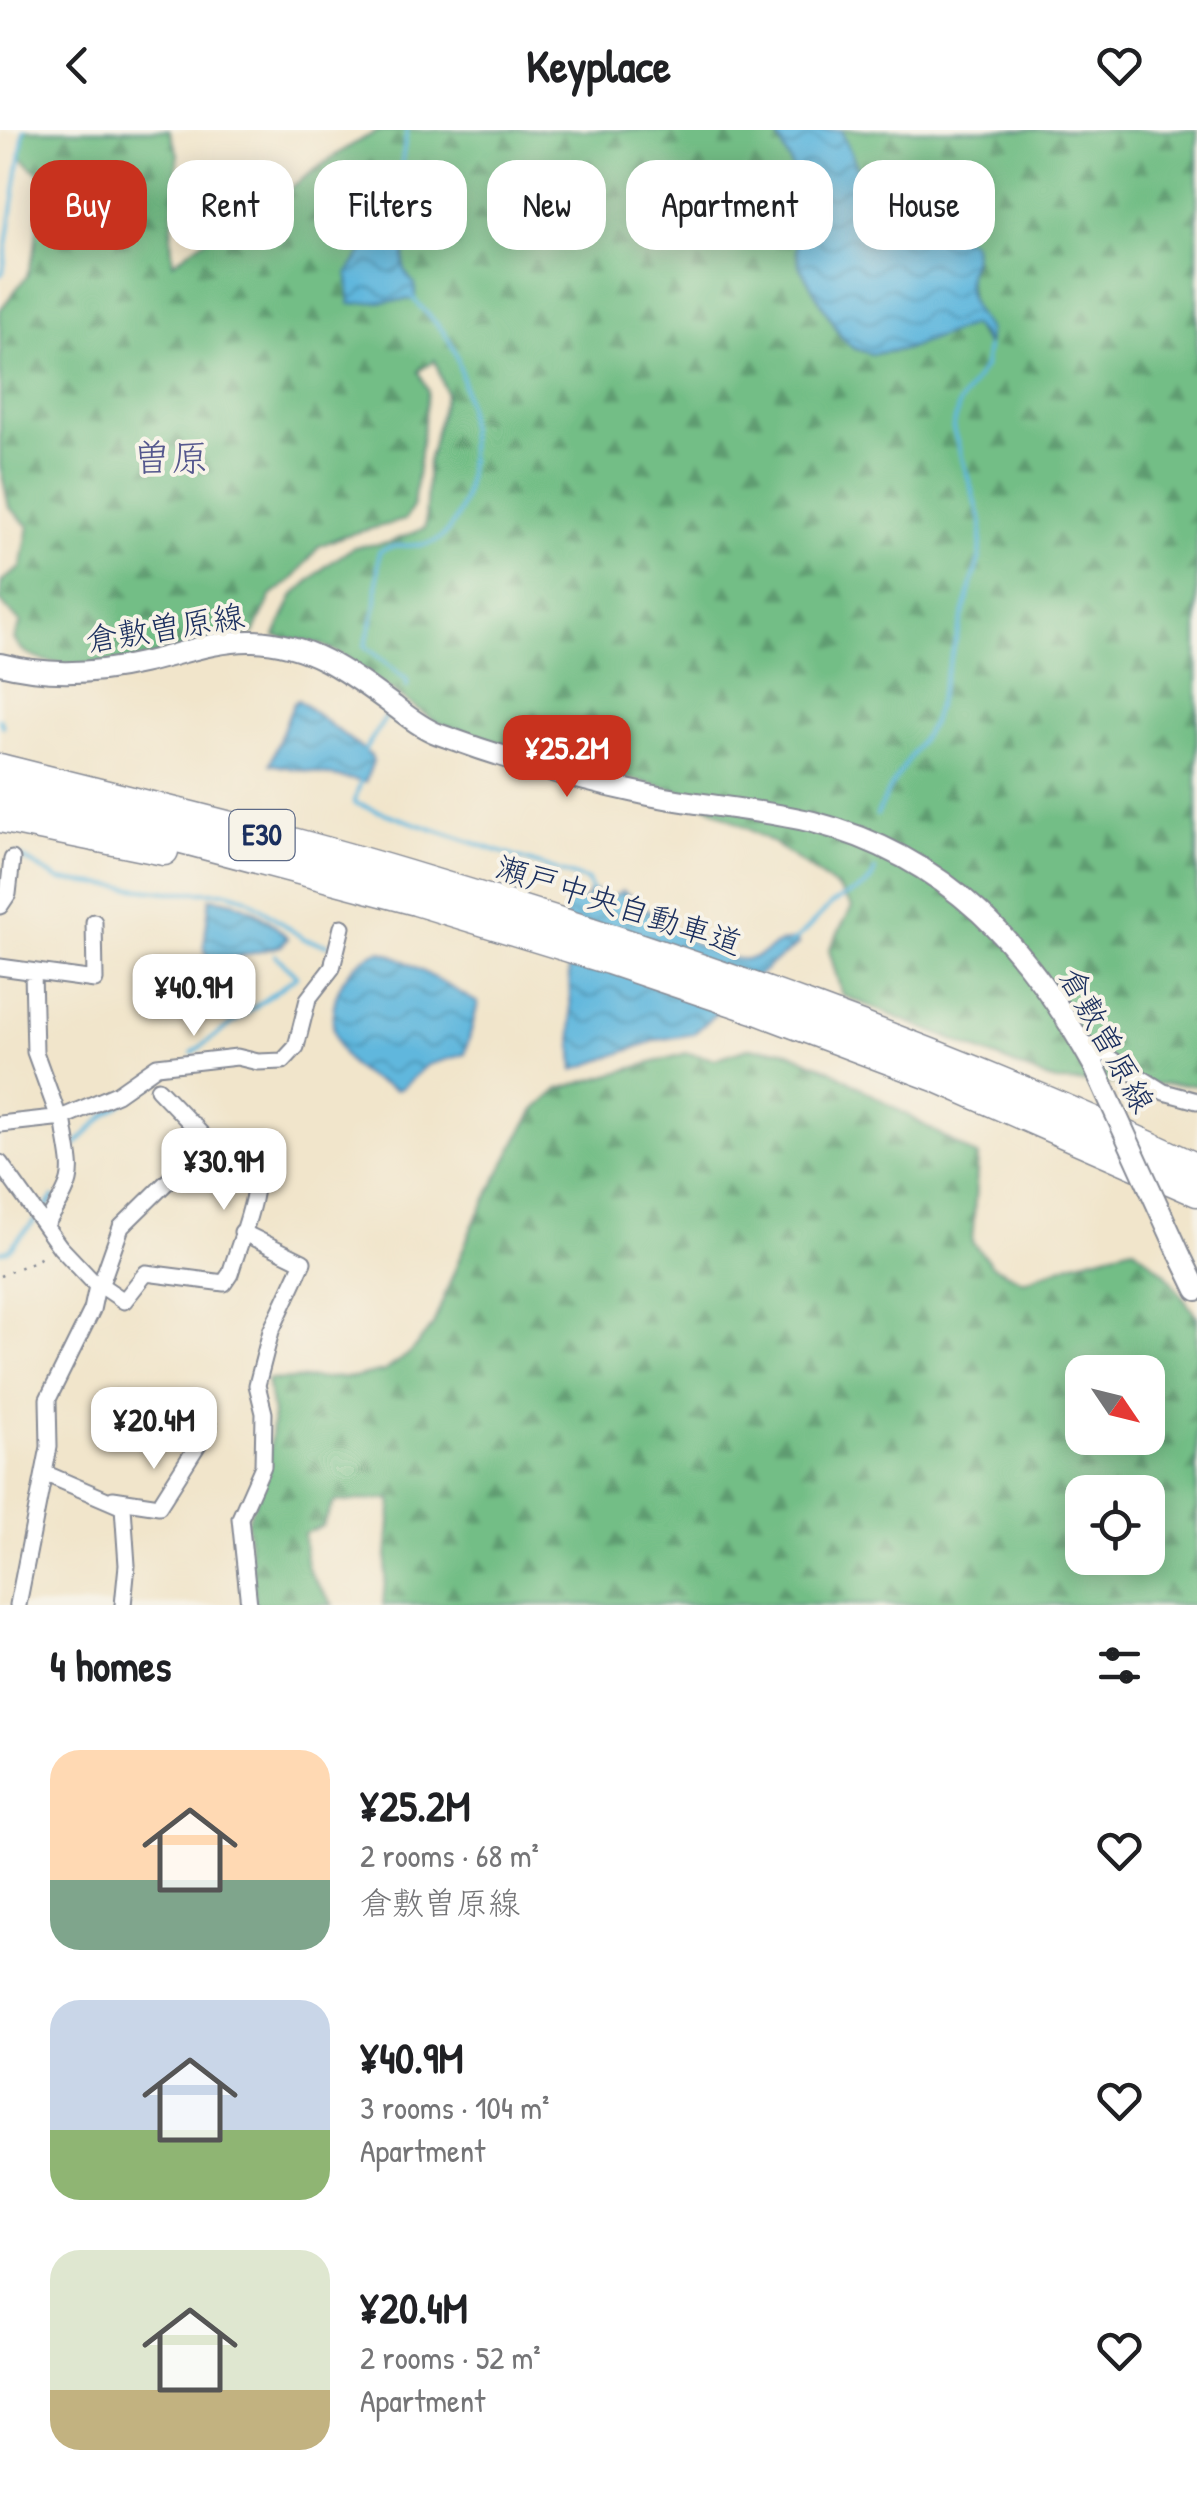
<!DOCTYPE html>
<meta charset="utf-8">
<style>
:root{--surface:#fff;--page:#f2f2f2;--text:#202124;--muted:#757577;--accent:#c8321e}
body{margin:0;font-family:"Patrick Hand","Klee One",sans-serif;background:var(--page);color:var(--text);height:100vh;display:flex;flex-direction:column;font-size:38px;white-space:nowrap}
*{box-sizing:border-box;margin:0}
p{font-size:32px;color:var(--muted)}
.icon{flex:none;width:55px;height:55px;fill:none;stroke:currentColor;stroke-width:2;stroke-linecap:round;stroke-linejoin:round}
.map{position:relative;height:1475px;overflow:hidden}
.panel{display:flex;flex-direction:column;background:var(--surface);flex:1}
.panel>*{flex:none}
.banner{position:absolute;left:30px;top:30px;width:1138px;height:90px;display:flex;gap:20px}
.needle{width:65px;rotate:125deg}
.tools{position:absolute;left:1065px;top:1225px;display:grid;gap:20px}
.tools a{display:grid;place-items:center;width:100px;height:100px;border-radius:20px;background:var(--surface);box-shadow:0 5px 25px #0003;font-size:50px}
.price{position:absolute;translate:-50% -85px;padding:0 22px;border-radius:20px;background:#fff;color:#222;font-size:32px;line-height:65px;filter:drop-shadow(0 2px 5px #0008)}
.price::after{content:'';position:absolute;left:50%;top:60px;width:30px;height:22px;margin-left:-15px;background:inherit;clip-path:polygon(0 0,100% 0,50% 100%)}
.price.on{background:var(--accent);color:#fff}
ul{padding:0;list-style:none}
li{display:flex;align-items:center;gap:30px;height:250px;padding:0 50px}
li span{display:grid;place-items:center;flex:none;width:280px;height:200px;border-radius:30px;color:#555}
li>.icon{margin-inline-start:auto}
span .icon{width:120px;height:120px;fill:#fffc;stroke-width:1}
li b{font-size:42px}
h2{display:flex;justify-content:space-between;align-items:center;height:120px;padding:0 50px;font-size:42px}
.chip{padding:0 35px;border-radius:30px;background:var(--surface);box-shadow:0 5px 25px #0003;font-size:35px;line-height:90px}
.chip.on{background:var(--accent);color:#fff}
header{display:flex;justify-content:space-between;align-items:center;height:130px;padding:0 50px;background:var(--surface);font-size:45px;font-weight:700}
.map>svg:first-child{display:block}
.forest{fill:url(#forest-firs);stroke:#477672;stroke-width:2.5;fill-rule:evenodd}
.water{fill:url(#water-waves);stroke:#3e739e;stroke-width:2.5}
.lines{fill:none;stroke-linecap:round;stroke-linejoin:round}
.stream{stroke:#60b7dd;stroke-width:4}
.minor-casing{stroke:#868a94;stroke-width:19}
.tertiary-casing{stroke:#868a94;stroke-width:24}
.motorway-casing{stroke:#868a94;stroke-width:31}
.path{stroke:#868a94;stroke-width:2.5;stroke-dasharray:2.5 8;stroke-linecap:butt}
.minor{stroke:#fff;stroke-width:15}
.tertiary{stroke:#fff;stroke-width:20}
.motorway{stroke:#fff;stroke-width:28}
.tertiary-bridge-casing{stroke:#868a94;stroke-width:24;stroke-linecap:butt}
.tertiary-bridge{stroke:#fff;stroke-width:20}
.labels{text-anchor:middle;stroke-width:8;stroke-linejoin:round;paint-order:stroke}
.shield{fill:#f7f3e8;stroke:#5d6a87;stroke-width:2.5}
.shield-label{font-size:30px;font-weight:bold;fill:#1b2f5e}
.street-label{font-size:32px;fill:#1b2f5e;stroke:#f7f3e8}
.quarter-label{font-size:38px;fill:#55588e;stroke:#f7f3e8}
</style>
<header><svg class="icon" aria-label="back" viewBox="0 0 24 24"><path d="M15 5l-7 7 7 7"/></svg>Keyplace<svg class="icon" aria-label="heart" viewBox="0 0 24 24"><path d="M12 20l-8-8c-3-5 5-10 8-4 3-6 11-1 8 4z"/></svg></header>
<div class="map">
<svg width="1197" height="1475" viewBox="0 0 1197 1475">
<defs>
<pattern id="forest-firs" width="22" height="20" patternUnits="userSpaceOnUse" patternTransform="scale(2.5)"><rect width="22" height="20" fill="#73be86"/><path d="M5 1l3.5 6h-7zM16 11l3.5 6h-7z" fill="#5e9b71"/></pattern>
<pattern id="water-waves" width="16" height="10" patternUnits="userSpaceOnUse" patternTransform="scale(2.5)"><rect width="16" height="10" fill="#60b7dd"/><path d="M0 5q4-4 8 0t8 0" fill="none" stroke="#4e95b6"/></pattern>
</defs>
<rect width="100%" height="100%" fill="#f7f3e8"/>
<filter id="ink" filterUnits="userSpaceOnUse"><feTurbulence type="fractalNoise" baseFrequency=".01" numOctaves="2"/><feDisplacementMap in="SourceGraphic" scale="20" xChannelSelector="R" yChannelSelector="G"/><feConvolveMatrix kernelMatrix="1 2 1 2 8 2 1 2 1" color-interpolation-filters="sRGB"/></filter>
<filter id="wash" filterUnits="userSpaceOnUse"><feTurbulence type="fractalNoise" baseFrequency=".0048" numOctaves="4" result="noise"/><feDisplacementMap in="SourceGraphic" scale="40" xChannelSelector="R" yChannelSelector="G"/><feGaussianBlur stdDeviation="2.25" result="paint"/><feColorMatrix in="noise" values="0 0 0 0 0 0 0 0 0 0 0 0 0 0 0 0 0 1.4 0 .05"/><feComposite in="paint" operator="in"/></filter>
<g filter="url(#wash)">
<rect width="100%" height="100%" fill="#f1e5cb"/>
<path class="forest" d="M23 0H169L178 24 171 108 173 133C207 105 248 86 284 62 317 40 345 15 382 0H774L790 31 802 72 796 118 800 137 841 206 853 218 872 224 907 219 971 194 987 215 988 200 973 184 967 143 975 130 966 111 942 99C918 105 866 108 858 75 856 65 862 54 859 44 855 30 846 15 841 0H1197V955L1056 952 842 865 829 820 852 777 837 758 775 714 680 661 562 633 436 592 342 525 320 514 275 506 294 465 326 436 354 417 388 413 425 398 428 332 446 263 435 230 419 241 428 261 413 376 405 390 343 406 319 416 294 448 271 466 254 503C205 514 42 565 14 509L21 493 0 471 2 451 21 438 29 396 9 377 0 335V180L27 146 35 119 42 47 21 27ZM373 105 405 120 401 133 406 146 348 153 349 143Z
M748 918 784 920 831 940 978 1027 972 1112 993 1136 1024 1151 1071 1133 1133 1117 1165 1143 1197 1187V1475H383L392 1369 334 1372 322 1396 304 1403C305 1448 311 1442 333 1475H255L247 1391 268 1341 273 1283 267 1250 357 1247 385 1241 410 1223 433 1195 472 1097 518 1008 535 980 559 959 687 923 715 929ZM1082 1242H1148V1308H1082ZM1082 1362H1148V1428H1082Z"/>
<path class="water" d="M774 0H841L859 42 857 73 861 84 872 94 893 101 925 104 942 99 972 112C977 128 969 132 968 145 965 172 976 181 988 200L987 217 982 205 971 195 906 219 872 224 853 218 841 206 800 137 796 118 802 72 790 31Z
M382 94 394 99 405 113C405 132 399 140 415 154V169L350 174 348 143Z
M298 570 371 626 373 631 365 652 270 634 293 574Z
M596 761 602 772 623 761C656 784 705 833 747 829 765 828 775 808 797 811L798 815 771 834 693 904 657 910 574 940 565 773 586 769 589 762Z
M210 768C245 771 263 784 288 808L281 816 209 834 204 816Z
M380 821 397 827 478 873 465 924 427 935 402 958 396 960C385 954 370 950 360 942 315 909 329 837 380 821Z"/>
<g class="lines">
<path class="stream" d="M385 97 395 74 407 0
M0 145 3 142 24 0
M407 556V550L365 516 376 476 379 422C397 409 426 423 444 405 481 368 471 265 454 220 445 197 426 186 412 166
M0 589 3 596
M364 621 386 587
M361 651 354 673 588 751 593 765
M877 685 887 663 932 593 980 426 982 393 953 299 959 274 984 237 987 217
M17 725 60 750 169 762H227L247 768 304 809 328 815
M791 813C808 801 817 787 832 774 848 761 869 763 875 740
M192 923 297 846 275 825
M73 1017 107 984 167 944
M41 1084 54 1067
M0 1122 8 1120 35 1090"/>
</g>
</g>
<g filter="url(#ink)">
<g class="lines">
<g class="minor-casing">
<path id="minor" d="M0 776 8 764 12 729
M0 837 95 850 94 792
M33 842 35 922 59 988
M1082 911 1164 962 1197 971
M0 994 63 987
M0 1033 60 1117 97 1156 92 1180 48 1269 49 1317 18 1475
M45 1096C79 1042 72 1048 63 987L117 964 157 936 237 927 258 932 283 931 296 917 308 869 332 838 342 797
M242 1102 303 1132 271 1201 257 1255 264 1283 263 1336 240 1388 249 1475
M99 1154 124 1171 146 1143 224 1153 230 1144C239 1113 264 1057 254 1026L205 1008 158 959
M97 1156 103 1148 121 1097 173 1046 194 995
M44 1343 123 1377 127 1435 123 1475
M113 1369 159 1376 209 1297"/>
</g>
<g class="tertiary-casing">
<path id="tertiary" d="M0 534C47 546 95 544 142 533 178 525 215 510 253 511 311 513 349 543 394 576 407 586 422 598 438 604 506 629 578 650 649 665 703 676 759 679 813 692 949 727 1028 817 1094 936
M1180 1125 1197 1160"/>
</g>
<g class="motorway-casing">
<path id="motorway" d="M0 638C142 674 285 707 425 750 688 829 948 920 1197 1038
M0 661 416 771 609 830 754 879 937 948 1197 1062
M0 688 164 721"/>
</g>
<path class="path" d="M0 1146 39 1129 44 1122"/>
<use href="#minor" class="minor"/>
<use href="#tertiary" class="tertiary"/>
<use href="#motorway" class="motorway"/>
<g class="tertiary-bridge-casing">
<path id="tertiary-bridge" d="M1094 936 1180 1125"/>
</g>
<use href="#tertiary-bridge" class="tertiary-bridge"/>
</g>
</g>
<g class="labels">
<rect class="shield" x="229.5" y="680" width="65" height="50" rx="8"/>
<g class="shield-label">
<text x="262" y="715">E30</text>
</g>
<g class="street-label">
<text transform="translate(165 498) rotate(-9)" y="11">倉敷曽原線</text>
<text transform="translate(619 775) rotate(18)" y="11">瀬戸中央自動車道</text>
<text transform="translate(1107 910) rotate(61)" y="11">倉敷曽原線</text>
</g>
<g class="quarter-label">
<text x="171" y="341">曽原</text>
</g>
</g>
</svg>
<div class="tools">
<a><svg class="needle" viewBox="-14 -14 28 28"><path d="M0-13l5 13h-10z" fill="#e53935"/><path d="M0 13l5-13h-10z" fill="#757577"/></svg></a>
<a><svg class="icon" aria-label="locate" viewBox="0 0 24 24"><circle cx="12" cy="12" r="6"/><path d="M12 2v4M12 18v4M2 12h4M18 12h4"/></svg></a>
</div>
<b class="price on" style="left:567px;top:670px">¥25.2M</b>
<b class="price" style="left:194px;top:909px">¥40.9M</b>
<b class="price" style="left:224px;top:1083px">¥30.9M</b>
<b class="price" style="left:154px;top:1342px">¥20.4M</b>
<div class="banner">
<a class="chip on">Buy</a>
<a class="chip">Rent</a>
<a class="chip">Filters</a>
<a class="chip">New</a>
<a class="chip">Apartment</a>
<a class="chip">House</a>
</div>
</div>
<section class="panel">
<h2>4 homes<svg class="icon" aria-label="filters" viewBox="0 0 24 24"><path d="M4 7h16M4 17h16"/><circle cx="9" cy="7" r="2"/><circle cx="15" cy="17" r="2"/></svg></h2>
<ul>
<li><span style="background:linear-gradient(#ffd9b3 65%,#7fa58c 0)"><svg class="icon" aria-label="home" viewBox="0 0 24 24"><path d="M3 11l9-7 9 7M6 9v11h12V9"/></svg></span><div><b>¥25.2M</b><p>2 rooms · 68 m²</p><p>倉敷曽原線</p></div><svg class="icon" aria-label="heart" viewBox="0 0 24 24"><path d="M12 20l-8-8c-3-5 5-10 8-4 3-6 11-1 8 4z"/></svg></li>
<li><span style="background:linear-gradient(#c9d6e8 65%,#8fb573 0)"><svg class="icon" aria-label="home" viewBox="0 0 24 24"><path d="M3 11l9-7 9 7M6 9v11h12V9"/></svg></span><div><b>¥40.9M</b><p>3 rooms · 104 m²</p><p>Apartment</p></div><svg class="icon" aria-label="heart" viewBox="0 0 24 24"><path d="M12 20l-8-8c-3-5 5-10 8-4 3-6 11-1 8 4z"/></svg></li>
<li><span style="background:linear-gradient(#dfe7d0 70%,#c2b280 0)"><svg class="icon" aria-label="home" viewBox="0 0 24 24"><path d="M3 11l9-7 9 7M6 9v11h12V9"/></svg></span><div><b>¥20.4M</b><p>2 rooms · 52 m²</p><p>Apartment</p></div><svg class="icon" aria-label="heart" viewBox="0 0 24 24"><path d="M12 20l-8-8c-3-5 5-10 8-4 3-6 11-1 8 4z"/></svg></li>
</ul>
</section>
